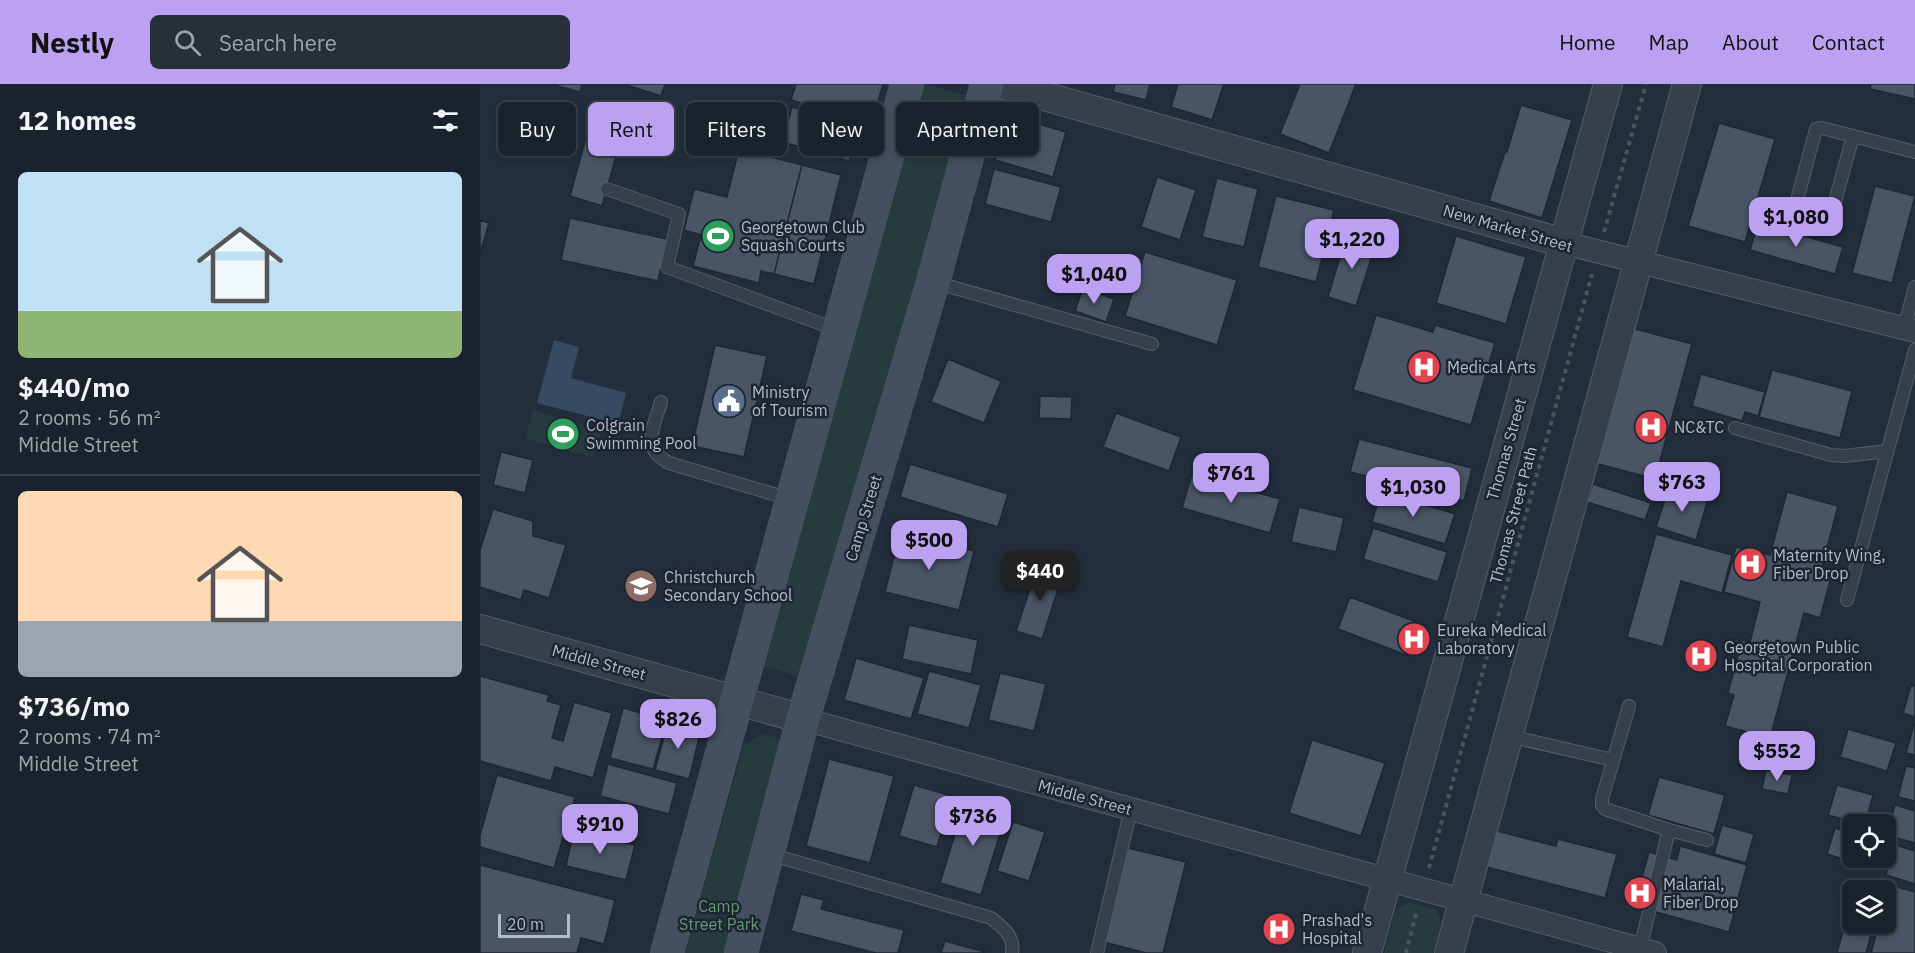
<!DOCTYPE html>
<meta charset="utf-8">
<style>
:root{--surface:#1a222d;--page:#272f39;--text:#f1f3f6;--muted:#9fa4aa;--line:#383f49;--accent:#bca0f2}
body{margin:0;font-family:"IBM Plex Sans",sans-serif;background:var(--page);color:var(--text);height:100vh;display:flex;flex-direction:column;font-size:22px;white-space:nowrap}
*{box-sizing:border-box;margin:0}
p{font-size:20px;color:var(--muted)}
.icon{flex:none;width:33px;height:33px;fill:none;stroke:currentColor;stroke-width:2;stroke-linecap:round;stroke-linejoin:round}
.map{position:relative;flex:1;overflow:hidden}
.details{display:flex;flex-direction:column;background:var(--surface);width:480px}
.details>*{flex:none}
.hud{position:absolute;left:18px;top:18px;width:570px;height:54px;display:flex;gap:12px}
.buttons{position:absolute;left:1362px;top:730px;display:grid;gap:12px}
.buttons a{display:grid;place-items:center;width:54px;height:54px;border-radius:9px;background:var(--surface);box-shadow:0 3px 9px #0003,0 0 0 2px var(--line);font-size:30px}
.scale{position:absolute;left:18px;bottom:15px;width:72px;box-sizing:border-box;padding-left:6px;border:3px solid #b2bbc8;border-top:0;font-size:16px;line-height:21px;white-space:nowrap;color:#b2bbc8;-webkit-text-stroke:4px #1c2531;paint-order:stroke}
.price{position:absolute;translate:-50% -51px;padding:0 14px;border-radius:12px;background:var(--accent);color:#111;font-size:20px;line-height:39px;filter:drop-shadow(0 2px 3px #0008)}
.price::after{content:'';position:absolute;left:50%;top:36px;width:18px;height:14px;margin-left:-9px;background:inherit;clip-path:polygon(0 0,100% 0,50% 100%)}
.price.on{background:#222;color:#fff}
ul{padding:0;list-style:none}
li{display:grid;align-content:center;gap:12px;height:318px;padding:0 18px}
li+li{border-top:2px solid var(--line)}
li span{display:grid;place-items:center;height:186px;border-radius:9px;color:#555}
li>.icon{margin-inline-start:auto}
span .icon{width:108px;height:108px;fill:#fffc;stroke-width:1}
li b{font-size:26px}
h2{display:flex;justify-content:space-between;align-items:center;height:72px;padding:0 18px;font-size:26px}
.chip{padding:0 21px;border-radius:9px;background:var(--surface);box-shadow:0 3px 9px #0003,0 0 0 2px var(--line);font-size:21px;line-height:54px}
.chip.on{background:var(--accent);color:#111}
header{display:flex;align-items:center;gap:36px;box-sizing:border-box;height:84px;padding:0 30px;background:var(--accent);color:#111}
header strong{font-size:28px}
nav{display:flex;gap:33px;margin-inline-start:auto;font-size:21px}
.search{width:420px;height:54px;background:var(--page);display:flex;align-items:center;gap:15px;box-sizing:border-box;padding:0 21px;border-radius:9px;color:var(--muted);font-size:22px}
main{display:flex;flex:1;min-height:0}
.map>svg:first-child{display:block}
.green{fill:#253b3d}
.water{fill:#364a63}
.building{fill:#495565;stroke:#1e2733;stroke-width:1.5}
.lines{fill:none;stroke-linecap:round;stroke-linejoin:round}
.service-casing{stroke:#555e6a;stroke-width:14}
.minor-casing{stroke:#555e6a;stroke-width:24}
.tertiary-casing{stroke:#555e6a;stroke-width:30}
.secondary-casing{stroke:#555e6a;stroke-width:34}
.path{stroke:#42585a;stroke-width:4;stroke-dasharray:4.5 4.5;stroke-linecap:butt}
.service{stroke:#36404c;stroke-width:12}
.minor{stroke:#36404c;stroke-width:22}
.tertiary{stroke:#36404c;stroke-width:28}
.secondary{stroke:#444f5f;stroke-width:33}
.labels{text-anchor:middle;stroke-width:5;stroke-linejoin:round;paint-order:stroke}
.poi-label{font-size:16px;fill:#b2bbc8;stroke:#1c2531;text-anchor:start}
.street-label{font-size:16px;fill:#b2bbc8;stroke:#1c2531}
.park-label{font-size:16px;fill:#699973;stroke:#1c2531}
</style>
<header>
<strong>Nestly</strong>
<div class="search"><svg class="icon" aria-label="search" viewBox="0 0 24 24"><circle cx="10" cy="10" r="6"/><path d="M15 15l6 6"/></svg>Search here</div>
<nav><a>Home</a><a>Map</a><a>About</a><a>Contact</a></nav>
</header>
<main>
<section class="details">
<h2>12 homes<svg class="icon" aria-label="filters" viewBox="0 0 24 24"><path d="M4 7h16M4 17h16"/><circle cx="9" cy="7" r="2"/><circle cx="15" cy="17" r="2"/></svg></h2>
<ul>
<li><span style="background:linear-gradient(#bfe0f5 75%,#8fb573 0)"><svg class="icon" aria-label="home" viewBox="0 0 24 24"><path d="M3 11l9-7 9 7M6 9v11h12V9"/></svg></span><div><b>$440/mo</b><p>2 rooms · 56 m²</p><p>Middle Street</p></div></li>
<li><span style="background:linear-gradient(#ffd9b3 70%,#9aa5b1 0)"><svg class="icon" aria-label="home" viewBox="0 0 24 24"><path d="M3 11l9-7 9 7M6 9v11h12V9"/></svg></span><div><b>$736/mo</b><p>2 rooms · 74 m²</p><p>Middle Street</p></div></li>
</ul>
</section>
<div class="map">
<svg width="1435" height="869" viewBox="0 0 1435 869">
<rect width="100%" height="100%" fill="#232e3c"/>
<path class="green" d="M436 0H445L491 13 327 595 280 581Z
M53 326 121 346 113 374 45 354Z
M281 651C292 651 298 653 305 661L253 869H205L264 661Z
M929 818 956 826 961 837 953 869H904L916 826Z"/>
<path class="water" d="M74 256 99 263 91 294 146 309 138 340 57 319Z"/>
<path class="building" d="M71 0H102L100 8Z
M143 0H185L181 12Z
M316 0H403L392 39 311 16Z
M635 0H670L666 16 633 8Z
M698 0H744L732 36 691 23Z
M820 0H876L849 69 800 50Z
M1391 0H1435V15L1390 5Z
M1041 21 1092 36 1062 134 1009 117 1025 68H1027Z
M312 23 380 43 369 77 302 58Z
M528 31 586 48 573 93 515 76Z
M1239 39 1295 55 1265 158 1208 142Z
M107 50 140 58 122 122 90 112Z
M259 65 322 81 294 190 281 187 279 199 213 182 221 151 204 146 214 105 247 113Z
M322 81 361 91 334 200 294 190Z
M514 85 581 103 571 138 505 120Z
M677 93 716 106 700 156 661 143Z
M737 94 778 105 764 163 722 153Z
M1395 102 1435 112 1412 199 1372 189Z
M796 112 854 126 836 198 778 183Z
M90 134 187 155 178 197 81 176Z
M0 136 9 139 0 170Z
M1278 139 1363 163 1355 190 1270 166Z
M867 150 896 159 876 222 848 213Z
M976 152 1046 173 1026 240 956 219Z
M665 168 757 196 737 261 645 232Z
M603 204 634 215 626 238 595 227Z
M896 231 953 248 955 241 1015 259 991 341 873 306Z
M1144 242 1212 260 1175 395 1107 377Z
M235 261 287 272 264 373 212 362Z
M468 275 521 297 504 339 451 318Z
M1292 286 1372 307 1360 354 1279 333Z
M1221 290 1285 308 1278 332 1265 328 1262 337 1212 322Z
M560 312 592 313 591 335 559 334Z
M636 329 701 353 689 387 623 363Z
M879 355 992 384 984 417 870 388Z
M21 368 53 376 45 409 13 401Z
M430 380 528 410 518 443 420 413Z
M712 390 800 415 790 449 702 424Z
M1113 400 1171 419 1165 436 1107 418Z
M1189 403 1228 415 1216 456 1176 443Z
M901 407 975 430 965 460 892 438Z
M1307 408 1358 422 1341 487 1352 490 1340 534 1324 529 1290 654 1245 642 1254 611 1248 609 1262 556 1270 558 1280 518 1244 508 1256 463 1290 471Z
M819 423 864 434 856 468 811 458Z
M13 425 53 437V452L86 461 69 514 44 506 41 516 0 503V466Z
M893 444 967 468 958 498 883 475Z
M420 448 494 467 479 526 405 508Z
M1176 450 1252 471 1242 509 1201 497 1183 563 1147 553Z
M558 481 583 490 562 555 536 547Z
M870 513 947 542 934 574 858 545Z
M429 541 498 556 491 590 422 575Z
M376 574 444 594 431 635 364 616Z
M449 587 501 601 489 644 437 630Z
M520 589 566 600 554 647 508 636Z
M0 592 69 611 67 617 81 621 72 654 83 657 94 618 132 629 113 694 75 683 71 697 0 677Z
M1431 601 1435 603V633L1423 629Z
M143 624 187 636 173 685 130 674Z
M188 638 221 646 209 695 175 686Z
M1434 640H1435V671L1426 669Z
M1368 645 1416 659 1407 687 1360 673Z
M832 656 905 679 881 752 809 729Z
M349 675 414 692 390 779 326 762Z
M128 680 197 699 189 730 120 712Z
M1426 682 1435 684V717L1418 713Z
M1286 686 1312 691 1308 710 1282 705Z
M17 691 95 713 74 784 0 763V751Z
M1179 693 1245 711 1234 750 1168 731Z
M434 701 472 712 457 763 419 752Z
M1357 701 1393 711 1385 741 1348 731Z
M486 714 527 727 501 811 460 799Z
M1415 721 1435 727V759L1406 751Z
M101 723 132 727 129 750 98 745Z
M533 738 565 748 549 797 517 787Z
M1242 741 1274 750 1266 779 1234 770Z
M1355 744 1372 749V774H1383L1381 781 1347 770Z
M94 746 155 761 146 796 86 782Z
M1013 746 1076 762 1078 755 1137 770 1125 814 1003 782Z
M1415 761 1435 767V800L1406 791Z
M1200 762 1267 781 1249 848 1154 822 1169 768 1197 776Z
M648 764 706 778 683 869H666L624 858Z
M0 781 135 816 124 860 101 854 97 869H0Z
M1410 801 1435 808V869H1391L1399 840H1406V818Z
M321 810 344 816 341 825 424 846 418 869H396L311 847Z
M1372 815V840H1394L1386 869H1357Z
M465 857 505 868V869H461Z"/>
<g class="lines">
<g class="service-casing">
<path id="service" d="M127 105 199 130 187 183 358 246
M1312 135 1336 45 1342 44 1435 68
M1348 143 1373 52
M454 198 672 260
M1424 244 1435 203
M181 318C174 343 160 364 189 379L310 415
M1255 344 1351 371 1364 372 1408 367
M1367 516 1435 266
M1149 622 1122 715V721L1125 725 1189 746 1227 756
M1029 652 1133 676
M289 770 511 834C523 844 535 852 532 869
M1160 865 1189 746
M617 869 651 725"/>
</g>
<g class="minor-casing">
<path id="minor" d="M1084 159 1435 247
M323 635 1175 869"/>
</g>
<g class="tertiary-casing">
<path id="tertiary" d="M521 0 1084 159
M0 545 323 635
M887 869 1128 0
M969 869 1207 0"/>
</g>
<g class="secondary-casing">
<path id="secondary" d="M187 869 427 0
M261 869 323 635 453 198 507 0"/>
</g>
<path class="path" d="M1124 148 1166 0
M949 784 1112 190
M926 869 937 826"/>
<use href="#service" class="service"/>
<use href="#minor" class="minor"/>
<use href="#tertiary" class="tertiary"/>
<use href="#secondary" class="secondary"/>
</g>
<defs>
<g id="stadium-disc" transform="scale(1.725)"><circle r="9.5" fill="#2e9e5b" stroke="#1c2531"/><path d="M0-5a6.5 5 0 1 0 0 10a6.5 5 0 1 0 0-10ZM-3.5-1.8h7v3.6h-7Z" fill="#fff"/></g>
<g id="hospital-disc" transform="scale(1.725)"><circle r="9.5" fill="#e0444e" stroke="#1c2531"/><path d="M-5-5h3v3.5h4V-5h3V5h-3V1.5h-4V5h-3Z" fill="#fff"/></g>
<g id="civic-disc" transform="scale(1.725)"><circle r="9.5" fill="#5c6f8a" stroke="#1c2531"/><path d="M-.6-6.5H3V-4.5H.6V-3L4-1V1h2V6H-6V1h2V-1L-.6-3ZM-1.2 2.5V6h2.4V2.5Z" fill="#fff"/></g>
<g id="school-disc" transform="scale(1.725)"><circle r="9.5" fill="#8d6e63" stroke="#1c2531"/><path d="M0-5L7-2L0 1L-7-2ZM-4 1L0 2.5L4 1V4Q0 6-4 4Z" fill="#fff"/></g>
</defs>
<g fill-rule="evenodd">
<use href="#stadium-disc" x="238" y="152"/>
<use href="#hospital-disc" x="944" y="283"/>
<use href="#civic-disc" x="249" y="317"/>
<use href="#hospital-disc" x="1171" y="343"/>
<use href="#stadium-disc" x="83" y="350"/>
<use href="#hospital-disc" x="1270" y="480"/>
<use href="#school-disc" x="161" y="502"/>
<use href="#hospital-disc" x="934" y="555"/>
<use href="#hospital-disc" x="1221" y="572"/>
<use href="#hospital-disc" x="1160" y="809"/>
<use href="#hospital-disc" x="799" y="845"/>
</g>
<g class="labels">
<g class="poi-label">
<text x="261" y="149">Georgetown Club<tspan x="261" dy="18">Squash Courts</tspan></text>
<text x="967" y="289">Medical Arts</text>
<text x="272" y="314">Ministry<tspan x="272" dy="18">of Tourism</tspan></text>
<text x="106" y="347">Colgrain<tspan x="106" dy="18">Swimming Pool</tspan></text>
<text x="1194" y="349">NC&amp;TC</text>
<text x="1293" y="477">Maternity Wing,<tspan x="1293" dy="18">Fiber Drop</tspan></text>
<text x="184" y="499">Christchurch<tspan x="184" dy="18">Secondary School</tspan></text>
<text x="957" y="552">Eureka Medical<tspan x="957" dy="18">Laboratory</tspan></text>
<text x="1244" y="569">Georgetown Public<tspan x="1244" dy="18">Hospital Corporation</tspan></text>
<text x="1183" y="806">Malarial,<tspan x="1183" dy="18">Fiber Drop</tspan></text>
<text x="822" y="842">Prashad's<tspan x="822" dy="18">Hospital</tspan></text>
</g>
<g class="street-label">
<text transform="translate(1028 144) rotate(16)" y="6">New Market Street</text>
<text transform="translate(1026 365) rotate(-74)" y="6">Thomas Street</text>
<text transform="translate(1033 431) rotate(-75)" y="6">Thomas Street Path</text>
<text transform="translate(383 434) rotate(-73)" y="6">Camp Street</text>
<text transform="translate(119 578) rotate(15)" y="6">Middle Street</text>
<text transform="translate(605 713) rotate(15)" y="6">Middle Street</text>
</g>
<g class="park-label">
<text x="239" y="828">Camp<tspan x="239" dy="18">Street Park</tspan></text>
</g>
</g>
</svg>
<div class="buttons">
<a><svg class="icon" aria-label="locate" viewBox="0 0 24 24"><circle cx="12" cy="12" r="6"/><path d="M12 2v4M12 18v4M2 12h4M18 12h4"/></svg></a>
<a><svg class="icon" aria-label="layers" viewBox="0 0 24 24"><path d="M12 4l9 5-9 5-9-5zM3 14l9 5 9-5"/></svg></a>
</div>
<div class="scale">20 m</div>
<b class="price" style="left:1316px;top:164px">$1,080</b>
<b class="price" style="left:872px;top:186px">$1,220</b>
<b class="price" style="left:614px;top:221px">$1,040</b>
<b class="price" style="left:751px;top:420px">$761</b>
<b class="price" style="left:1202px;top:429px">$763</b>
<b class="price" style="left:933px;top:434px">$1,030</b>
<b class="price" style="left:449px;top:487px">$500</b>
<b class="price on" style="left:560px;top:518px">$440</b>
<b class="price" style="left:198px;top:666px">$826</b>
<b class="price" style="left:1297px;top:698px">$552</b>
<b class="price" style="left:493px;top:763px">$736</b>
<b class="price" style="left:120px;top:771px">$910</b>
<div class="hud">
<a class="chip">Buy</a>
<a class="chip on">Rent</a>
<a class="chip">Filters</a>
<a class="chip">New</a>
<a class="chip">Apartment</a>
</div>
</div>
</main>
